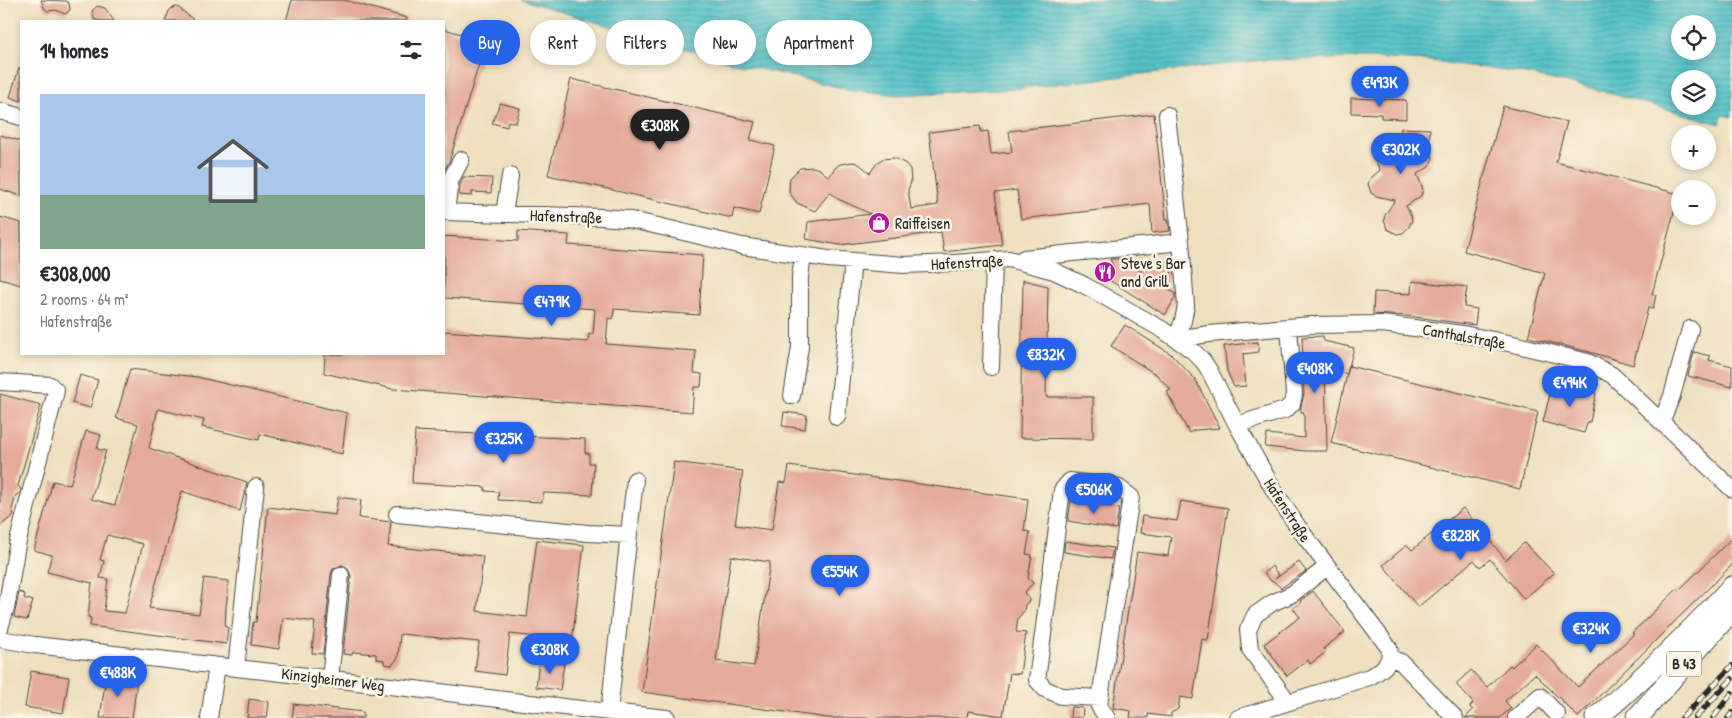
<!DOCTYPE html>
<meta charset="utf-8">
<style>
:root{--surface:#fff;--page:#f2f2f3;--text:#2b2b33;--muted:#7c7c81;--line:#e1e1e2;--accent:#2563eb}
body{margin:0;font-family:"Patrick Hand",sans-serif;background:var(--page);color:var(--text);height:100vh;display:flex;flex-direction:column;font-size:19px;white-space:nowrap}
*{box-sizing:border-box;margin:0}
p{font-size:16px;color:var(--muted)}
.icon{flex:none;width:28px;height:28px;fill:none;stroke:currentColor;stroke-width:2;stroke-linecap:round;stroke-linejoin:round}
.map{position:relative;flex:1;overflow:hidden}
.details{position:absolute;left:20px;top:20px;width:425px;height:335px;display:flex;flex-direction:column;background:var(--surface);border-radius:0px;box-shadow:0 2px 8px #0003}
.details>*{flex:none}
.top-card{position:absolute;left:460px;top:20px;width:475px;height:45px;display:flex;gap:10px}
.controls{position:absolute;left:1671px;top:15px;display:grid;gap:10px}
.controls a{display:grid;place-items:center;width:45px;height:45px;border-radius:50%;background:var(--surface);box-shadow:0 2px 8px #0003;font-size:25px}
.price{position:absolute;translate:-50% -42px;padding:0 11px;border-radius:18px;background:var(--accent);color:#fff;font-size:16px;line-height:32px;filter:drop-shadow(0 1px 2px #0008)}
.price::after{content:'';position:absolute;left:50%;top:30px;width:15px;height:11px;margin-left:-8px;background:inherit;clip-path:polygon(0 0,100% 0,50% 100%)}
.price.on{background:#222;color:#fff}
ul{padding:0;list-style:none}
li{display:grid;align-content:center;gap:10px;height:265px;padding:0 20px}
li+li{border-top:1px solid var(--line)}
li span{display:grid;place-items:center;height:155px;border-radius:0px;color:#555}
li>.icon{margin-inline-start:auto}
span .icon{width:90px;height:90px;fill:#fffc;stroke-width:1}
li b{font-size:21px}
h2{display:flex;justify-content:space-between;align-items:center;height:60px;padding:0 20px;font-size:21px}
.tag{padding:0 18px;border-radius:22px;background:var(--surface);box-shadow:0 2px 8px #0003;font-size:18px;line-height:45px}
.tag.on{background:var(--accent);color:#fff}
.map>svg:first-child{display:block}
.water{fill:url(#water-rules);stroke:#40777a;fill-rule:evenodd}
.building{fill:#e4aa9a;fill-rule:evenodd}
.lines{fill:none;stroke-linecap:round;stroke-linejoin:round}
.minor-casing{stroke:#484641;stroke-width:18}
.major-casing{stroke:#484641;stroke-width:23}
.minor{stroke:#fff;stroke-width:16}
.major{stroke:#fff;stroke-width:21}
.rail-casing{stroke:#2b2b2b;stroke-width:5.5}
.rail{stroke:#fcf5e5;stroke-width:4;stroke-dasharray:11;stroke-linecap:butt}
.labels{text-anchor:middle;stroke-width:5;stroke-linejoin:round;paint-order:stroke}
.shield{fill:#fcf5e5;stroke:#6a6863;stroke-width:1}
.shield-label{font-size:15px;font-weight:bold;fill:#2b2b2b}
.street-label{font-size:16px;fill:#2b2b2b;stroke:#fcf5e5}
.poi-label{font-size:16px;fill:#2b2b2b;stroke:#fcf5e5;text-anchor:start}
</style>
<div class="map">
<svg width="1732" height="718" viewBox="0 0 1732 718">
<defs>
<pattern id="water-rules" width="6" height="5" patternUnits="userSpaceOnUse" patternTransform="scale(1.25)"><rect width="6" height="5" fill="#55c3c9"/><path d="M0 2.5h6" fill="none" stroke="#479fa3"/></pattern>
</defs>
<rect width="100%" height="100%" fill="#fcf5e5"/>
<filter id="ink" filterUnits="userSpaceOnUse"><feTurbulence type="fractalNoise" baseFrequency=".02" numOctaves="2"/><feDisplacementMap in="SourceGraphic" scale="10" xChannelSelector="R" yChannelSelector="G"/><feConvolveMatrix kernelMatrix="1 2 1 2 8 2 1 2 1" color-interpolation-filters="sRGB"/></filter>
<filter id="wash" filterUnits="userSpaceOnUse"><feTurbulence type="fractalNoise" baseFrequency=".0096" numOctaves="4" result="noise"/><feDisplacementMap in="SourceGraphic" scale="20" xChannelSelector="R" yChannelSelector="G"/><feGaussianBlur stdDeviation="1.12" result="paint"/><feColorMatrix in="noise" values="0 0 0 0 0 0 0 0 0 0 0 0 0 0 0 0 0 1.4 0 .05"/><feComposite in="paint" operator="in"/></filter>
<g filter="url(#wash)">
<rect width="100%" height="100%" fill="#eee0bf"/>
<path class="water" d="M522 0H1732V117L1722 115 1720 124 1587 87 1520 73 1432 61 1369 58 1262 60 1013 89 898 95 847 89 730 62ZM1680 24H1708V51H1680ZM1680 79H1708V106H1680Z"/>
<g id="blocks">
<path class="building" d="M41 0 66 1 69 3 70 10 65 14 56 10 48 11 44 8Z
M292 0H344L407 18 406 21H286Z
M97 6 105 8 114 21H98L94 19 92 11Z
M177 7 179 8 195 21H165L169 11 172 8Z
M444 29 486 41 449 162 445 169H444Z
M19 68H21V101L10 97Z
M571 79 755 122 750 140 775 146 759 214 734 208 732 218 548 175Z
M1351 98 1406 100V119L1381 118V114L1351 113Z
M500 103 520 108 516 123 508 121 507 127 492 123Z
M1503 106 1567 122 1556 162 1679 194 1652 294 1656 295 1653 309 1648 308 1633 365 1590 352 1528 337 1545 273 1464 251Z
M1154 114 1166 219H1168L1170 231 1152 233 1150 204 1021 219 1017 190 995 193 1002 245 944 252 941 232 840 245 806 239 808 222 871 214 838 199 830 192 815 211 797 203 789 192 790 178 800 168 813 167 819 169 829 177 835 168 840 164 853 162 859 164 870 173 877 163 882 159 895 158 906 164 910 169 911 182 908 190 911 209 938 205 929 132 980 126 981 132 988 131 991 154 1012 152 1009 131Z
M1401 128 1430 129 1429 146 1433 158 1429 167 1417 174 1423 189 1421 196 1406 206 1411 215 1412 220 1409 227 1403 233 1397 234 1387 229 1384 220 1385 215 1395 200 1376 196 1371 193 1368 184 1370 179 1380 170 1373 157 1374 147 1382 141 1400 143Z
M0 135 21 141V196L0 189Z
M463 177 492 178 491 193 472 192V196L460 195 459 193 460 184Z
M0 217 21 223V285L0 279Z
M518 231 569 235 568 245 703 255 699 315 614 309 613 319 608 318 606 344 696 351 694 373 702 374 701 387H694L692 412 393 389 324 373 325 354H444V331L588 342 589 334H593L595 309 444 298V236L518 241Z
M1150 257 1157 261 1158 260 1173 270 1164 286 1175 293V298L1165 315 1109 280 1106 274 1114 268 1110 259H1121L1141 272Z
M1023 280 1048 286 1046 397H1093V439L1020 438Z
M1412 281 1467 287 1464 307 1477 309 1475 325 1407 316 1373 314 1374 292 1411 294Z
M1125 325 1171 354 1195 379 1220 428 1195 430 1189 433 1167 392 1171 390 1157 375 1111 346Z
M1323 336 1324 341 1354 348 1347 374 1325 369 1327 451H1305L1265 447 1267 434 1304 438V412H1301V407L1304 394 1302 337Z
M1258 342 1259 352 1243 354 1246 386 1234 387 1227 371 1224 346Z
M1694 352 1710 356 1709 360 1732 366V387L1688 376Z
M1349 366 1538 412 1520 489 1331 443Z
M130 369 197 377 347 413 342 454 260 434 259 440 202 427 204 420 158 409 149 448 247 482 240 511 182 491 149 608 199 614 204 578 229 581 226 607 225 627H228L226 644 90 626 91 618 88 617 92 583 47 572 52 555 34 550 53 481 70 485 86 431 101 435 97 449 106 451 91 499 115 505 138 424 116 418ZM107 535 143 544 125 613 104 611 108 579 100 578 104 561 100 560Z
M80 375 98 380 90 408 72 403Z
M1556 383 1596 393 1590 422 1588 421 1584 433 1543 422 1550 394 1553 395Z
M0 394 41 405 18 486 21 489 20 493 16 495 12 509 14 515 0 526Z
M784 412 807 415 805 429 782 426Z
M415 431 585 439V453H589V463H594L592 495 543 493 542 502 498 500 499 492 485 491V487L412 483Z
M674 462 743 471 735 525 772 530 779 482 786 483 789 466 1028 499 1024 531 1030 532 1026 554 1032 555 1028 578 1033 583 1024 593 1030 600 1025 605 1024 611 1018 618 1016 632 1026 633 1020 674 1010 673 1003 716 968 711 967 718H828L642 692ZM731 556 770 562 754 666 716 661Z
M338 497 361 500 359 518 391 522 388 546 483 556 477 611 527 617 537 540 584 545 572 641 510 634 505 675 475 671 479 642 400 634 398 658 392 665 384 664V660L376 659V654L353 652 352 655 343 654 351 576 347 567 342 565 333 569 331 574 323 654 312 653 315 622 302 620 283 618 279 649 251 645 253 622H256L268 507 335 515Z
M1071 501 1119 508 1116 529 1068 521Z
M1181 501 1228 508 1208 640 1202 639 1193 699 1180 697 1178 709 1171 713V717L1148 714V718H1130L1131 711 1113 708 1137 552 1168 556 1171 537 1140 533 1142 516 1177 521Z
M1463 508 1506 560 1524 543 1554 573 1524 599 1490 559 1480 567 1474 560 1418 607 1383 565 1407 545 1412 550Z
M1732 538V565L1578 717 1535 674 1505 701 1511 708 1500 718H1465L1473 710 1470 707 1473 703 1456 684 1471 670 1487 687 1510 665 1512 667 1536 644 1578 687 1634 634 1632 633 1677 589 1679 590Z
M1065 541 1113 548 1111 559 1064 552Z
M1299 562 1306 571 1281 588 1273 581 1272 582 1264 573 1272 566 1279 576 1275 579Z
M1313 591 1345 632 1324 648 1326 652 1310 664 1308 660 1287 676 1264 644 1300 617 1293 608 1301 603 1300 601Z
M19 592 25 594 24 598 33 601 27 620 14 617Z
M539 661 564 664 560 690 536 687Z
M31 671 69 677 63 713 25 707Z
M106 676 137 681 132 718H100Z
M249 699 269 702 267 718H247Z
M294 704 363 712V718H292Z
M1071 707 1083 708 1082 718H1070Z"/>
</g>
</g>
<g filter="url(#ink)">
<use href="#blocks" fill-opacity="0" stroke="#484641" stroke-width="1"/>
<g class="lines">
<g class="minor-casing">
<path id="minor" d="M0 111 21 117
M1167 115 1181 242 1186 305 1183 321 1176 339
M444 212 602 217 626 219 658 226 742 246 828 259 904 265 954 263 1009 259 1054 271 1084 285 1163 330 1193 351 1203 361 1209 370 1237 425 1275 492 1298 527 1389 648C1393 663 1381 671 1369 677L1238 718
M446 212 450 181 461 160
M504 214 510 176
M1024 258 1181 242
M1176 339 1209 334 1311 325 1382 324 1463 334 1513 344 1588 362 1612 375 1732 489
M991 367 994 261
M0 382 50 385 56 391 17 545 7 604 0 628
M792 396 800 347V277L803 256
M837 417 853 261
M1661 422 1672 396 1690 329
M1237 425 1285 410 1292 404 1294 394 1289 327
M397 514 588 533 629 535
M0 639 35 645 316 677 572 708 667 718
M1389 658 1401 662 1455 718
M236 668 256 487
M330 679 341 575
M1100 698 1061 696 1045 689 1037 680 1062 490 1070 481 1119 488 1131 497 1100 698 1099 706 1107 718
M1288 702 1250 649 1248 630 1255 615 1272 603 1292 594 1327 567
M609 712 635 480
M209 718 217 666
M1516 718 1540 696 1557 714"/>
</g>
<g class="major-casing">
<path id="major" d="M1596 718C1645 678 1689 633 1732 587
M1637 718 1732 610"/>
</g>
<use href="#minor" class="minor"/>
<use href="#major" class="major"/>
<g class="rail-casing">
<path id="rail" d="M1682 718 1732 666
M1695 718 1732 679
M1713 718 1732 693
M1728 718 1732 713"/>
</g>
<use href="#rail" class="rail"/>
</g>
</g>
<defs>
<g id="shop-disc" transform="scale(1.125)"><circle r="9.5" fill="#b5179e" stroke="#fcf5e5"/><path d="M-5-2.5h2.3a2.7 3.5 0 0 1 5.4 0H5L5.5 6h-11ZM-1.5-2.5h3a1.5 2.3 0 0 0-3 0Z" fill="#fff"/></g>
<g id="restaurant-disc" transform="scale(1.125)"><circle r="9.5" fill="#b5179e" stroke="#fcf5e5"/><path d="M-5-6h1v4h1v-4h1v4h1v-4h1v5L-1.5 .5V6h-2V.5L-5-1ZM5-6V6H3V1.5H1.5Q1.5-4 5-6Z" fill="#fff"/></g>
</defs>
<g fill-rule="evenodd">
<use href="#shop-disc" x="879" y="223"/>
<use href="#restaurant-disc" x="1105" y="272"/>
</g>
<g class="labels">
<rect class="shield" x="1666.5" y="651.5" width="35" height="25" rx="4"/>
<g class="shield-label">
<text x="1684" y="669">B 43</text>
</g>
<g class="street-label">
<text transform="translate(566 216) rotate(2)" y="6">Hafenstraße</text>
<text transform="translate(967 262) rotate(-3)" y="6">Hafenstraße</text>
<text transform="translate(1464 336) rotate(10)" y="6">Canthalstraße</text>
<text transform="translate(1288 510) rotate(57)" y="6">Hafenstraße</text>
<text transform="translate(333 679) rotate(7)" y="6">Kinzigheimer Weg</text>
</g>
<g class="poi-label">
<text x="895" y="229">Raiffeisen</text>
<text x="1121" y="269">Steve's Bar<tspan x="1121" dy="18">and Grill</tspan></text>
</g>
</g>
</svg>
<div class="controls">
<a><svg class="icon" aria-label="locate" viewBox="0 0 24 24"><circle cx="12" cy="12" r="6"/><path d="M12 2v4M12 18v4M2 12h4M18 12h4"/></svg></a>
<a><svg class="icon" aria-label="layers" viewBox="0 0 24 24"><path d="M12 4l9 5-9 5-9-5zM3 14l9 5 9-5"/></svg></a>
<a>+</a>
<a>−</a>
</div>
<b class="price" style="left:1380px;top:108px">€493K</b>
<b class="price on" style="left:660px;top:151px">€308K</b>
<b class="price" style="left:1401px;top:175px">€302K</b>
<b class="price" style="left:552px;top:327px">€479K</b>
<b class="price" style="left:1046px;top:380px">€832K</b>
<b class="price" style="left:1315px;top:394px">€408K</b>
<b class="price" style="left:1570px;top:408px">€494K</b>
<b class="price" style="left:504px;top:464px">€325K</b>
<b class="price" style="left:1094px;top:515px">€506K</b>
<b class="price" style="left:1461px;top:561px">€828K</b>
<b class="price" style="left:840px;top:597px">€554K</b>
<b class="price" style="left:1591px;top:654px">€324K</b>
<b class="price" style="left:550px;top:675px">€308K</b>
<b class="price" style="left:118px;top:698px">€488K</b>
<div class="top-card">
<a class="tag on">Buy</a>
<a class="tag">Rent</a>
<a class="tag">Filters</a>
<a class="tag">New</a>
<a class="tag">Apartment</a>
</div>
<section class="details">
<h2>14 homes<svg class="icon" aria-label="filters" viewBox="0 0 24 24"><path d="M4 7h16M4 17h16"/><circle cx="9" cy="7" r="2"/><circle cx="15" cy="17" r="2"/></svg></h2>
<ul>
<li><span style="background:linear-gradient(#a9c7e8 65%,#7fa58c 0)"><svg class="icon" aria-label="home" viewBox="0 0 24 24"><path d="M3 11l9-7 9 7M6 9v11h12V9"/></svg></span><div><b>€308,000</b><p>2 rooms · 64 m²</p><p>Hafenstraße</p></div></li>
</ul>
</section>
</div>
